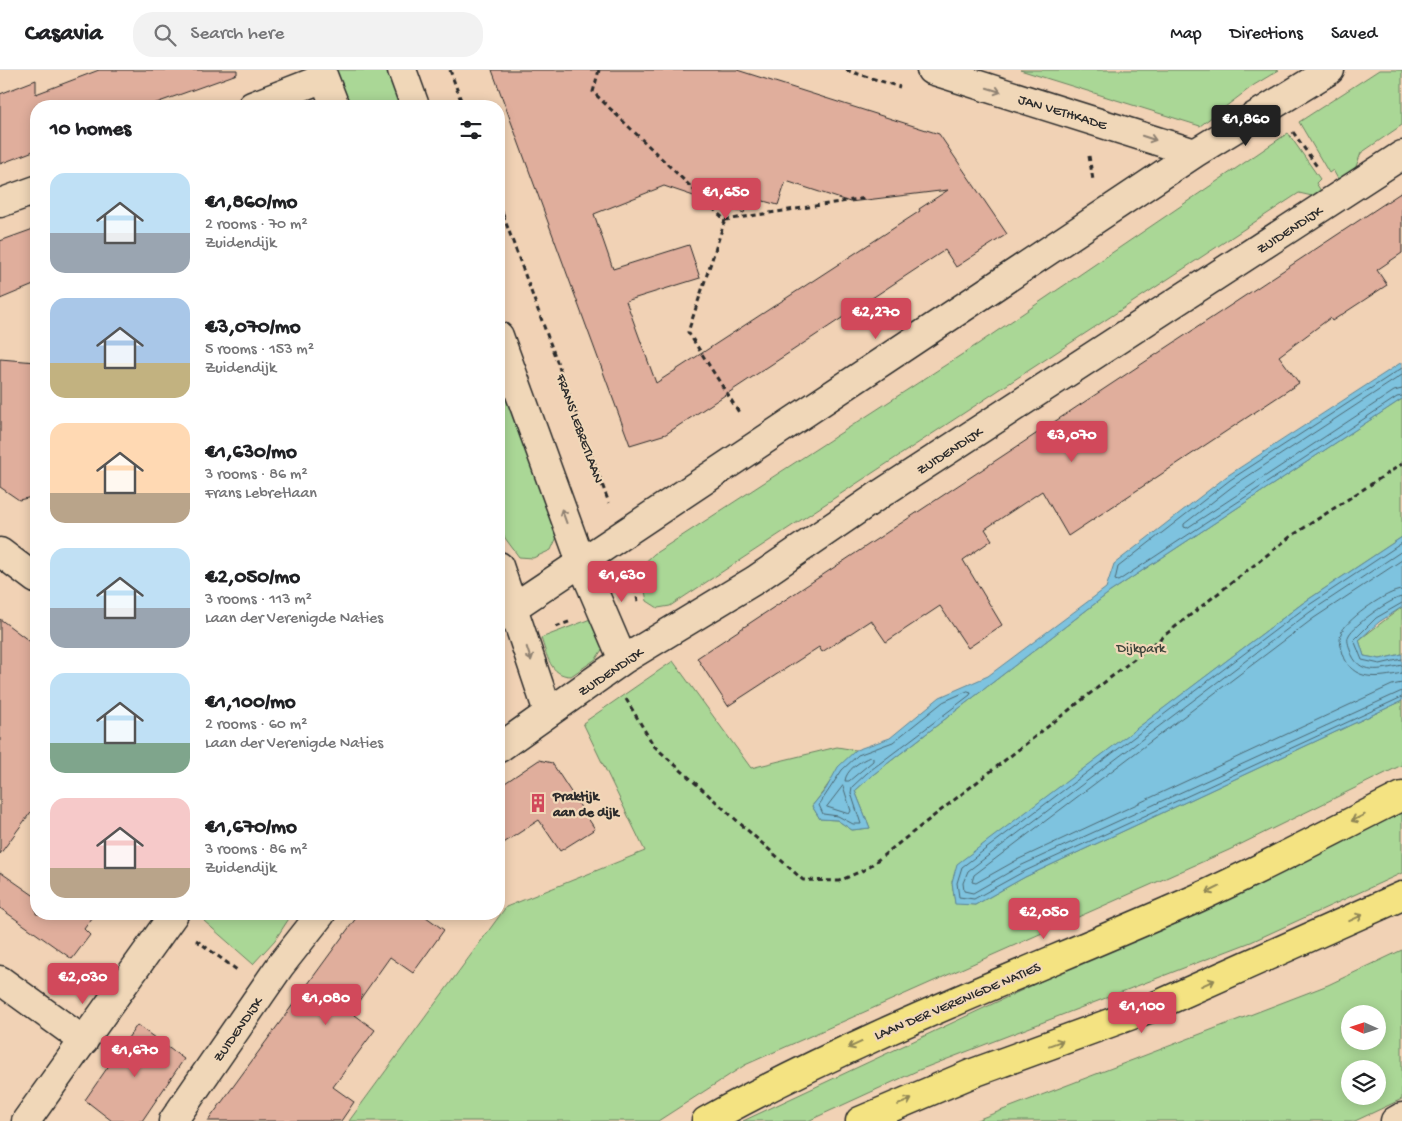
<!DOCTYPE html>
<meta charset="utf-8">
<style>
:root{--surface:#fff;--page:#f2f2f2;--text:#202124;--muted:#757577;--line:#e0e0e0;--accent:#d1495b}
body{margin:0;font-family:"Gochi Hand",sans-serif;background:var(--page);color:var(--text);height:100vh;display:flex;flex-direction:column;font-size:19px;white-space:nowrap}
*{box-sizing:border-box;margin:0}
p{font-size:16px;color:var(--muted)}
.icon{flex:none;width:28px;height:28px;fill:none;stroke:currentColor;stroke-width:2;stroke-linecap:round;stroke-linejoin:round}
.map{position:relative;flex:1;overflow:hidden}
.details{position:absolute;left:30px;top:30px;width:475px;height:820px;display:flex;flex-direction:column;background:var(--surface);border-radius:20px;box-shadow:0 2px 12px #0003}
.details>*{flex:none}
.needle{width:32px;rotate:273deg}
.tools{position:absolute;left:1341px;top:935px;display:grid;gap:10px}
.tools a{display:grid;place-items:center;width:45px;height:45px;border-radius:50%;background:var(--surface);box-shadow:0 2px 12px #0003;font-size:25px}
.price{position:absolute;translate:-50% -42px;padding:0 11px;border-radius:5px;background:var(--accent);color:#fff;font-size:16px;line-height:32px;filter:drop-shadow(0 1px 2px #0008)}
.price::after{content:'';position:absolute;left:50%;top:30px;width:15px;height:11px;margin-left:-8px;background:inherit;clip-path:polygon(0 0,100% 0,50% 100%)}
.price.active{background:#222;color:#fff}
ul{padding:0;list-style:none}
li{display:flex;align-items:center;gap:15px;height:125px;padding:0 20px}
li span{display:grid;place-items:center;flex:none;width:140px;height:100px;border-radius:15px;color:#555}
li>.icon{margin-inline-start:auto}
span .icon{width:60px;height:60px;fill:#fffc;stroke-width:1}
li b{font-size:21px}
h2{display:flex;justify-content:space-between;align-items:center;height:60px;padding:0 20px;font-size:21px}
header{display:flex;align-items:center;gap:30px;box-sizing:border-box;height:70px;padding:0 25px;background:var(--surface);border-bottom:1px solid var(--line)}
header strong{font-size:24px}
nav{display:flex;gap:28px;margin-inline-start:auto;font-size:18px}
.search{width:350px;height:45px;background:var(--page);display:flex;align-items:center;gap:12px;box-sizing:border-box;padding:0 18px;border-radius:20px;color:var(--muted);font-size:19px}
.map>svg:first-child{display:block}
.green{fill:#aad796;stroke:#6a8160;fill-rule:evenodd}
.water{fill:#7ec3df;stroke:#5d8697}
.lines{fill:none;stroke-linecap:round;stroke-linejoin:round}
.shore{stroke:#4c6873;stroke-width:1}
.building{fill:#e0ae9c;stroke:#2b2b2b;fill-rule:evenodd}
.minor-casing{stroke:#2b2b2b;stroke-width:31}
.major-casing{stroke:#2b2b2b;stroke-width:31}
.path{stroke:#2b2b2b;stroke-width:3;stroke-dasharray:5 4;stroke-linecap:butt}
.minor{stroke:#f0d7b8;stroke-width:28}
.major{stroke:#f4e382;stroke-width:28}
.oneway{stroke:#8e8172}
.oneway2{stroke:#908756}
.labels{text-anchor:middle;stroke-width:4.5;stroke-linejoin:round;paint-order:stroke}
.street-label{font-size:14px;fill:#2b2b2b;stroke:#f0d7b8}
.park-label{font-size:14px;fill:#3e453b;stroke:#f0d7b8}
.poi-label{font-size:14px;font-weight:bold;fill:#2b2b2b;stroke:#f0d7b8;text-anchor:start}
</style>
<header>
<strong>Casavia</strong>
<div class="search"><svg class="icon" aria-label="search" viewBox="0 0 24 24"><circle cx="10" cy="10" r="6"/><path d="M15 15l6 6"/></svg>Search here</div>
<nav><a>Map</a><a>Directions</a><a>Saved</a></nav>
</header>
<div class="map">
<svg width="1402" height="1051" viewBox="0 0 1402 1051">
<rect width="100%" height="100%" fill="#f1d2b5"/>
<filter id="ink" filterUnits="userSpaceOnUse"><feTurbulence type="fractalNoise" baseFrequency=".02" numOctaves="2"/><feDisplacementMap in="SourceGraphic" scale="10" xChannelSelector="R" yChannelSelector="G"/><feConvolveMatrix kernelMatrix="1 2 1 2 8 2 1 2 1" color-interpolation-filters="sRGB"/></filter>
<g filter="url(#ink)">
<path class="green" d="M333 0H391L404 36H347Z
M1020 0H1279L1254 15 1200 56Z
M1379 0H1402V55L1361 83 1354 102 1338 109 1333 100 1329 103 1299 52Z
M1288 63 1320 109 1316 113 1321 121 1312 126 1299 123 670 536 658 538 647 531 640 497 654 484 978 274Z
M499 298 557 451V467L551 480 533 488 519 487 505 468 499 452Z
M1402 329V467L1303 533 958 794 952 812 955 833 975 835 1025 807 1402 631V695L1229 780 745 995 658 1051H349L506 837 645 781 583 653 673 591 751 698 837 677 856 680C838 697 828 717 812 736L820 749 837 750 852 760 870 758 855 721 870 707 1110 522Z
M1402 537V584L1380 589 1364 586 1359 570Z
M593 548 603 578 596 589 571 606C550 606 547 585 541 568Z
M1402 742V803L1251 872 919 1000 808 1051H743Z
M210 844H292L275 870 253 894 204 851Z
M1402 880V1029L1355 1051H974L1328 915ZM1350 944H1378V971H1350ZM1350 999H1378V1026H1350Z"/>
<path class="water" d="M1402 292V329L1110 522 870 707 855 721 870 758 852 760 837 750 820 749 812 736 826 719 838 697 856 680 890 668 940 627 988 606 1106 518 1114 494 1227 406Z
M1402 467V537L1379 552 1359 570 1364 586 1380 589 1402 584V631L1025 807 975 835 955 834 952 812 957 794 1303 533Z"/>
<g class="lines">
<path class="shore" d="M1402 298 1230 410 1118 497 1115 510 1118 511 1397 327 1402 326
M1402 305 1233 416 1184 454V457L1187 458 1394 321 1402 319
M1402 473 1306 537 962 797 957 813 959 827 974 829 1023 802 1402 627
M1402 481 1310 542 968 801 963 813 964 821 973 823 1020 796 1402 621
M1402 490 1314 548 974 805 972 812 976 813 1017 790 1392 615 1402 613
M1402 520C1388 520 1349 548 1342 561 1338 569 1341 576 1343 584 1352 612 1378 608 1402 603
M1402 527C1391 528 1354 555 1349 565 1346 570 1349 575 1350 580 1358 606 1380 600 1402 595
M1402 533 1376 548 1354 570 1362 590 1380 594 1402 589
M968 621 971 622 970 625 867 703 852 717 851 723 861 754H853L838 746 823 744 819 735 842 700 858 685 893 672 943 632Z
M870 687 873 688V691L849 711H845C846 700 860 691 870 687Z
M843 716 851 741 849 744 827 737Z"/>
</g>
<path class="building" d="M99 0H237V4L148 36H36V80L0 94V24L36 10V24Z
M492 0H737L939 64 1007 164 956 197 945 180 666 364 630 375ZM786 111 850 132 948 120 919 139 920 141 656 313 626 231 700 208 689 175 613 199 594 144 664 116 744 143 749 127 778 135Z
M1402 122V183L1377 200 1387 215 1332 251 1330 248 1279 286 1299 313 1068 466 1042 421 985 459 992 470 963 490 1002 555 968 578 940 536 886 572 871 550 822 582 819 577 728 636 697 588Z
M36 158V214L0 229V171Z
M0 289 36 292V426L19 430 0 417Z
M0 549 36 576V735L0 784Z
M539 690 552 693 595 759 560 781 539 750 499 776V717Z
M0 802 36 827V844H95L84 859 90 865 72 889 0 838Z
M359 844H422L444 860 413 903 390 887 351 942 375 960 333 1017 354 1032 341 1051H208Z
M137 955 184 989 142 1051H112L85 1030Z"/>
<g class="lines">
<g class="minor-casing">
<path id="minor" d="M321 0 335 36
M402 0 415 36
M931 0 1195 83
M252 36 324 8
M0 133 36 120
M499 266 581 492 623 590
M0 482 36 509
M499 496 548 642
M499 547 1195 83 1330 0
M499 678 623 590 755 510 882 423 1402 85
M0 910 84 971
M26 1051 174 844
M173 1051 280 896 321 844
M1395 1051 1402 1047"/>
</g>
<g class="major-casing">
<path id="major" d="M706 1051C862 964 1028 903 1191 831 1262 799 1332 761 1402 726
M860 1051 973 1003 1151 938 1402 826"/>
</g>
<path class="path" d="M450 0 463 36
M599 0 593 22 725 150 688 262 740 344
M846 0 900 17
M1293 62 1318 98
M1089 86 1093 110
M499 133 503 145 499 146
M503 145 609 433
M725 150 866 128
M630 501 638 531
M556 557 571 551
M626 629 654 676 803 810 839 811 866 799 1290 467 1402 394
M196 870 237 900"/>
<use href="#minor" class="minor"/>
<use href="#major" class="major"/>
</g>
<defs><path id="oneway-shaft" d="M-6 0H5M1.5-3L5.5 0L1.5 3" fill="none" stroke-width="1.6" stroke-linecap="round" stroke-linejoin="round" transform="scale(1.25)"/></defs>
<g class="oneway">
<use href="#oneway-shaft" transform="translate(994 20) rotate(17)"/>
<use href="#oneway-shaft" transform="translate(1149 68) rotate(18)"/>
<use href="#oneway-shaft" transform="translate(564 446) rotate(-110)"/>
<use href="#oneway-shaft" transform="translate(529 584) rotate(72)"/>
</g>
<g class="oneway2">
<use href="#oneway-shaft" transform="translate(1358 748) rotate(154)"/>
<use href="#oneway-shaft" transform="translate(1213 820) rotate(154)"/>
<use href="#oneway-shaft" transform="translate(1356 848) rotate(-25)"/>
<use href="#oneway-shaft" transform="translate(1208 913) rotate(-24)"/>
<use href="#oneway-shaft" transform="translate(1056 973) rotate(-20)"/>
<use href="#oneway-shaft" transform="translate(855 975) rotate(155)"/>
<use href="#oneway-shaft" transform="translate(905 1032) rotate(-23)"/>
</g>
</g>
<defs>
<g id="building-bare" transform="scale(1.5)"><path d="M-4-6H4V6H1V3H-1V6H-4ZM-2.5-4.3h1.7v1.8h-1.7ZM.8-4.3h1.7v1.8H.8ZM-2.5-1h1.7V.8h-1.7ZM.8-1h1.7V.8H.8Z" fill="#d1495b" stroke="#f0d7b8" stroke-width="2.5" paint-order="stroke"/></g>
</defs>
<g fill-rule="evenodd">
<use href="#building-bare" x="538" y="733"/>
</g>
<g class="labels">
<g class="street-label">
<text transform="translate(1063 41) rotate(17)" y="5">JAN VETHKADE</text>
<text transform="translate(1289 159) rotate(-33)" y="5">ZUIDENDIJK</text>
<text transform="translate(581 358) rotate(70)" y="5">FRANS LEBRETLAAN</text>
<text transform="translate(949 380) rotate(-33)" y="5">ZUIDENDIJK</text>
<text transform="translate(610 601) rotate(-34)" y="5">ZUIDENDIJK</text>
<text transform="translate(957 930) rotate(-23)" y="5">LAAN DER VERENIGDE NATIES</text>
<text transform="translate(237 959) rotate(-55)" y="5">ZUIDENDIJK</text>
</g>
<g class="park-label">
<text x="1141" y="582">Dijkpark</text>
</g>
<g class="poi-label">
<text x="553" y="730">Praktijk<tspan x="553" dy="16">aan de dijk</tspan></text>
</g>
</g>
</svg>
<div class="tools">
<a><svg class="needle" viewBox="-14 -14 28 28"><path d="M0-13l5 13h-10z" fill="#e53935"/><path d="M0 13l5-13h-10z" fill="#757577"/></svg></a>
<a><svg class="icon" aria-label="layers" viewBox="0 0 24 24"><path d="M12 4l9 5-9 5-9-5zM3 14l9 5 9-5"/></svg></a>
</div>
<b class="price active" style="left:1246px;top:77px">€1,860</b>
<b class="price" style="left:726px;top:150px">€1,650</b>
<b class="price" style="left:876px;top:270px">€2,270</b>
<b class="price" style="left:1072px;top:393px">€3,070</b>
<b class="price" style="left:622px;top:533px">€1,630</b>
<b class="price" style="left:1044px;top:870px">€2,050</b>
<b class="price" style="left:83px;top:935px">€2,030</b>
<b class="price" style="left:326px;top:956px">€1,080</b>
<b class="price" style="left:1142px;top:964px">€1,100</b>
<b class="price" style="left:135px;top:1008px">€1,670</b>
<section class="details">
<h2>10 homes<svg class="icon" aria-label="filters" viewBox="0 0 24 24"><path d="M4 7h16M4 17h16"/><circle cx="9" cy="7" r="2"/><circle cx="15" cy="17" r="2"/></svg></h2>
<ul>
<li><span style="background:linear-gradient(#bfe0f5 60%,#9aa5b1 0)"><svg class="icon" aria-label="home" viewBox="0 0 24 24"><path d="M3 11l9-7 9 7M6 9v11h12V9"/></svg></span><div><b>€1,860/mo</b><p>2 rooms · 70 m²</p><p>Zuidendijk</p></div></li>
<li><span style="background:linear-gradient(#a9c7e8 65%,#c2b280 0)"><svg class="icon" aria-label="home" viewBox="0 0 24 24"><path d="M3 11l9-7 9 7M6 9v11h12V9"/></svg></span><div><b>€3,070/mo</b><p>5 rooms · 153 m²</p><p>Zuidendijk</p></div></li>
<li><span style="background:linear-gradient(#ffd9b3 70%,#b9a48a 0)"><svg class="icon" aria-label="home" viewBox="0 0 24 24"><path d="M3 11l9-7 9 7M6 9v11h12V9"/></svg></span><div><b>€1,630/mo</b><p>3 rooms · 86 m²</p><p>Frans Lebretlaan</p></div></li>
<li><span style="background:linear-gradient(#bfe0f5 60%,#9aa5b1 0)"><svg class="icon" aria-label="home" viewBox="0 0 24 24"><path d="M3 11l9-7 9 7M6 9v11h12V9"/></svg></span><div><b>€2,050/mo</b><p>3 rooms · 113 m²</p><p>Laan der Verenigde Naties</p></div></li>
<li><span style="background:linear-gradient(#bfe0f5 70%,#7fa58c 0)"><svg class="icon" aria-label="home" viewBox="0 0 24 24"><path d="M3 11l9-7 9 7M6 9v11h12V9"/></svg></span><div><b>€1,100/mo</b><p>2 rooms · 60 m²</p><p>Laan der Verenigde Naties</p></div></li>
<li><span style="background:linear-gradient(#f6c9c9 70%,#b9a48a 0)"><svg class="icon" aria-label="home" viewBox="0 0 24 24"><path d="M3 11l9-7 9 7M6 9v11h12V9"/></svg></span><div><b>€1,670/mo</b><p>3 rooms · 86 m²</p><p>Zuidendijk</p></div></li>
</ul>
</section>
</div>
